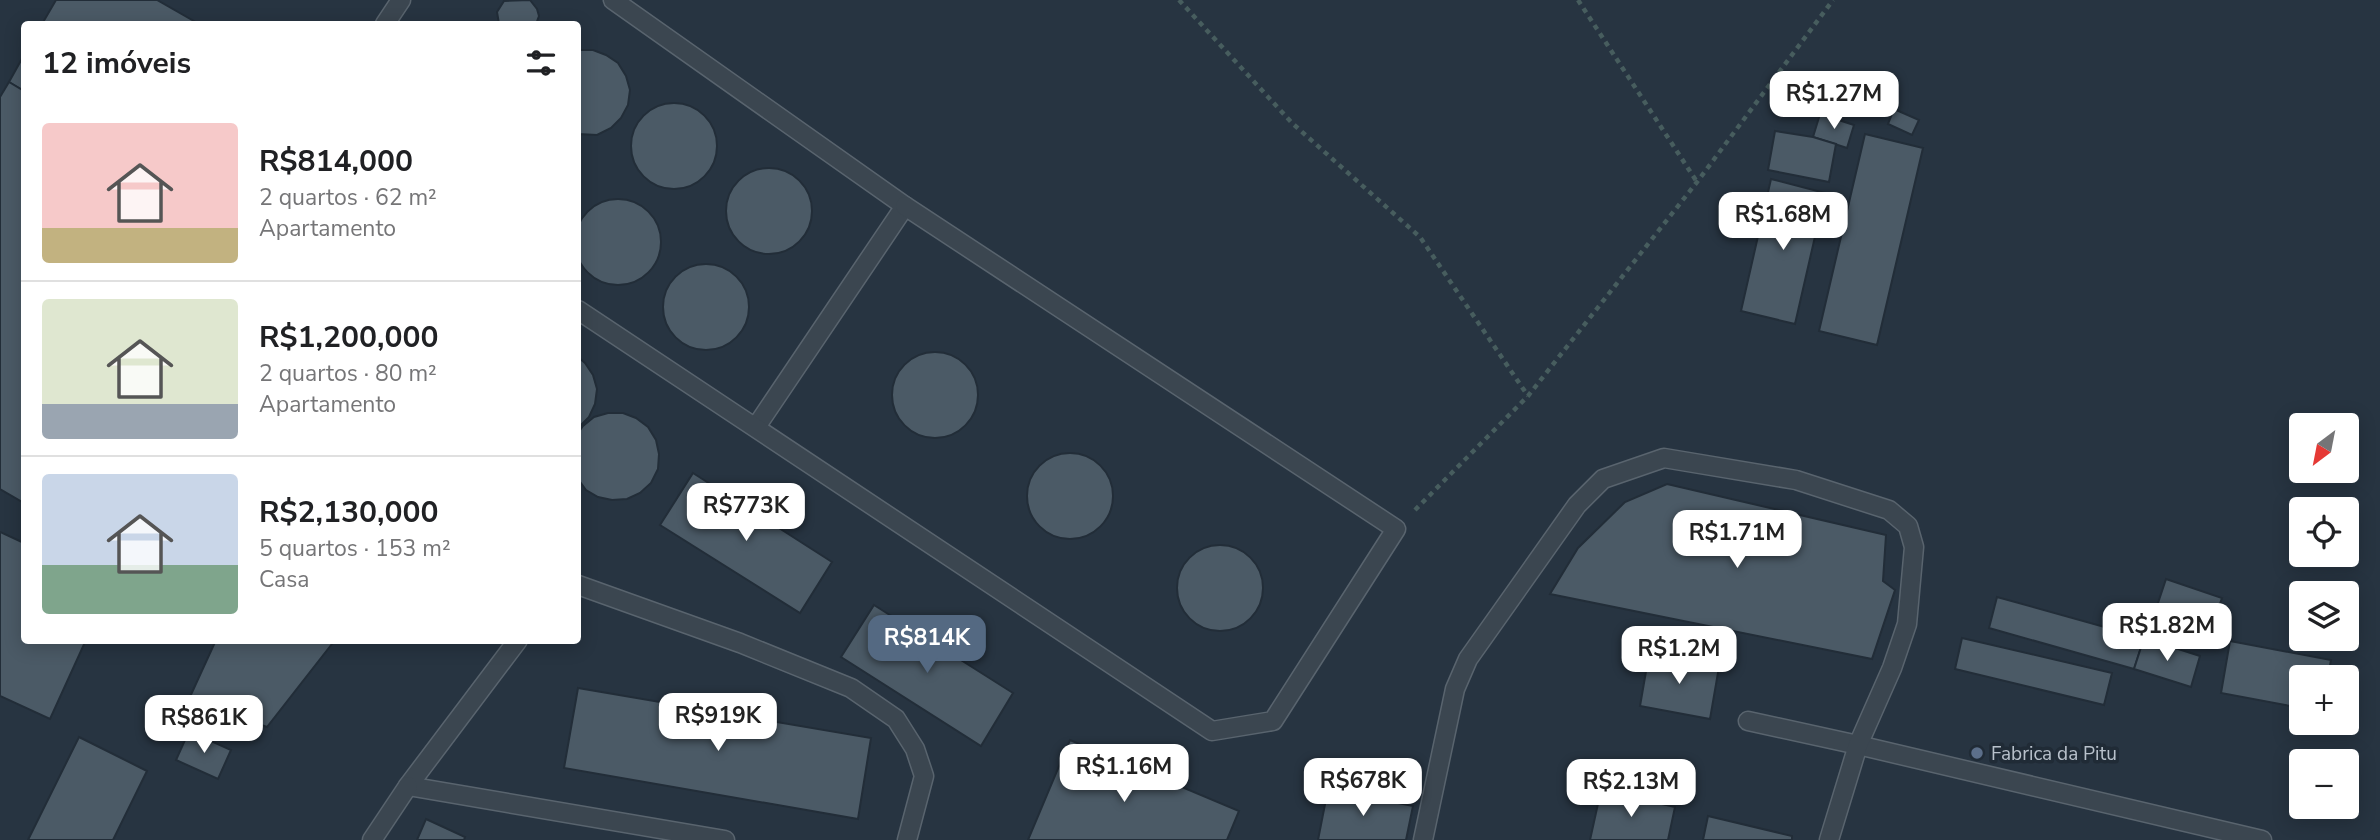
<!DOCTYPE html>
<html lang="pt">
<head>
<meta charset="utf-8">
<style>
	body { margin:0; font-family:"Nunito Sans",sans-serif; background:#f6f6f6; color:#202124; height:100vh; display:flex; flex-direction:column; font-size:26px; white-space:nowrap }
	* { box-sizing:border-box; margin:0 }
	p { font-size:23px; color:#757577 }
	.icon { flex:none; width:38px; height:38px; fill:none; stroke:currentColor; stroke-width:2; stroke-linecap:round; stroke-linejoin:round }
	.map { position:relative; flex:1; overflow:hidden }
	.drawer { position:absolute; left:21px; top:21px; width:560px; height:623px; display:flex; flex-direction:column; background:#fff; border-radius:7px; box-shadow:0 4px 18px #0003 }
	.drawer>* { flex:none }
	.needle { width:46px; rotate:212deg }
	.controls { position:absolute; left:2289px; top:413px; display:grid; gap:14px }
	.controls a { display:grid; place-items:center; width:70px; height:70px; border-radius:7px; background:#fff; box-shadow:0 4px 18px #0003; font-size:35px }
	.price { position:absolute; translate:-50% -60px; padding:0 16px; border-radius:14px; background:#fff; color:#222; font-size:23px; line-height:46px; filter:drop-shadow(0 2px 4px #0008) }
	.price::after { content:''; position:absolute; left:50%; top:42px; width:21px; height:16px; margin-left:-10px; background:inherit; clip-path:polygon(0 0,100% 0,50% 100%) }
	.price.selected { background:#546982; color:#fff }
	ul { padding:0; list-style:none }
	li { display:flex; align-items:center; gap:21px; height:175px; padding:0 21px }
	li+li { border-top:2px solid #e0e0e0 }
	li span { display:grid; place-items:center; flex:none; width:196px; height:140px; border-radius:7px; color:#555 }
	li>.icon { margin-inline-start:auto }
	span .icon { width:84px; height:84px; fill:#fffc; stroke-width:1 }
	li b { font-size:30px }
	h2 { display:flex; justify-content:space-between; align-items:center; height:84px; padding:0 21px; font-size:30px }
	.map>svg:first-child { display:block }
</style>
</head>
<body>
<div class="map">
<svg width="2380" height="840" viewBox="0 0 2380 840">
	<rect width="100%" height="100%" fill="#273441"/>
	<!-- building -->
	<g fill="#4b5a66" stroke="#222d38" stroke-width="2">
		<polygon points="56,0 157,0 199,24 42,24"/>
		<polygon points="530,0 537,9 539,16 536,24 499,24 497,12 504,1"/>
		<polygon points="578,50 593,50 606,55 618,63 626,76 630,90 628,105 621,118 611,128 597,135 578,134"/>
		<polygon points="24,55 24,91 9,82"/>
		<polygon points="9,82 24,91 24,503 0,489 0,97"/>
		<circle cx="674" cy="146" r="43"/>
		<polygon points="1894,109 1919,120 1912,135 1888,124"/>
		<polygon points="1820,114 1854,125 1847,148 1813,137"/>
		<polygon points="1775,131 1813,137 1836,144 1829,182 1768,170"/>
		<polygon points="1865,134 1923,148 1877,345 1819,331"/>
		<circle cx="769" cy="211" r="43"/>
		<polygon points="1771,179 1825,193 1795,324 1741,311"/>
		<circle cx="618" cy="242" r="43"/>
		<circle cx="706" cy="307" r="43"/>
		<circle cx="935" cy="395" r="43"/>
		<polygon points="578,357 585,363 593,375 597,389 595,404 589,417 578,428"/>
		<polygon points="608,413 623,413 636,418 648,427 656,440 659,454 658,469 651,483 640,493 627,499 612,500 598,497 586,490 578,479 578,433 583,426 594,417"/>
		<circle cx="1070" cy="496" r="43"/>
		<polygon points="693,473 832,562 800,613 660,525"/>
		<polygon points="1667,484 1886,535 1883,581 1895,590 1872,659 1550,594 1578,548 1625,502"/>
		<polygon points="0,532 24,543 24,640 86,640 50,719 0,696"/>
		<circle cx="1220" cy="588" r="43"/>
		<polygon points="2166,579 2222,598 2211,629 2156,609"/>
		<polygon points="1997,597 2144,638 2134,669 1989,628"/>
		<polygon points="874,605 1013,693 981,746 841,657"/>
		<polygon points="1962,638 2112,673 2104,705 1955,669"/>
		<polygon points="2144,638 2200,656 2191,687 2134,669"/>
		<polygon points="216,640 335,640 267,727 189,699"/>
		<polygon points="2230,641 2331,660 2328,677 2301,677 2301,708 2221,693"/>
		<polygon points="1649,654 1719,667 1710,719 1640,706"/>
		<polygon points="578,688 871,738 858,819 564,768"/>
		<polygon points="189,731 231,750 218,779 176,760"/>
		<polygon points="79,737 147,771 113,840 28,840"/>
		<polygon points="1070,740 1239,811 1227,840 1028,840"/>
		<polygon points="1328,789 1413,806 1406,840 1318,840"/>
		<polygon points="1601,790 1675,807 1668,840 1590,840"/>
		<polygon points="1708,816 1792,836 1792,840 1703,840"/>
		<polygon points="426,819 465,837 464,840 417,840"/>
	</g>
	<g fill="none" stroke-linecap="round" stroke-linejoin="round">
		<!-- service casing -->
		<g stroke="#59646e" stroke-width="21">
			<g id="service">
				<polyline points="613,0 905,206 756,427"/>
				<polyline points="385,24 401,0"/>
				<polyline points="578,310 1212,731 1273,721 1396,529 905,206"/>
				<polyline points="578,585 740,643 851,688 896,719 915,749 924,776 907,840"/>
				<polyline points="518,640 408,786 725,840"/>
				<polyline points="1748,721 1858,745 2262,840"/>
				<polyline points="372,840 408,786"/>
				<polyline points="1423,840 1455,689 1468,659 1577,505 1603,479 1664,458 1796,480 1889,510 1908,526 1914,547 1907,624 1892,668 1858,745 1829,840"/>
			</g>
		</g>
		<!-- path -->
		<g stroke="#475d5e" stroke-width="4.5" stroke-dasharray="5 5" stroke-linecap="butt">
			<polyline points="1179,0 1292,123 1420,237 1528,396"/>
			<polyline points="1578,0 1697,182"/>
			<polyline points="1415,510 1528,396 1697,182 1833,0"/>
		</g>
		<!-- service -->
		<use href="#service" stroke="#3b4650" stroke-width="18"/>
	</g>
	<!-- markers -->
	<circle fill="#5c6f8a" stroke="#202b36" stroke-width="2.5" cx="1977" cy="753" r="7"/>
	<g text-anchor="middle" stroke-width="7" stroke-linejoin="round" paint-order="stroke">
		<!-- poi labels -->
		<g font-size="19" fill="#b8c1cb" stroke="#202b36" text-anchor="start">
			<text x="1991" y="760">Fabrica da Pitu</text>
		</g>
	</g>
</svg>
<div class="controls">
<a><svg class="needle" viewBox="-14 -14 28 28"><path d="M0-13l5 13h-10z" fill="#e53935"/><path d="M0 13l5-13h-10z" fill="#757577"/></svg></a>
<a><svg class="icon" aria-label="locate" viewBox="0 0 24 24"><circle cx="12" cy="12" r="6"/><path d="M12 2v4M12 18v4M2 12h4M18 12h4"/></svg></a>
<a><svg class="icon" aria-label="layers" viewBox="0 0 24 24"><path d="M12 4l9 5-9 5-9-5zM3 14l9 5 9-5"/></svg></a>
<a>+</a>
<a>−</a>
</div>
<b class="price" style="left:1834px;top:131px">R$1.27M</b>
<b class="price" style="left:1783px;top:252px">R$1.68M</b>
<b class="price" style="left:746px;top:543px">R$773K</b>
<b class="price" style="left:1737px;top:570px">R$1.71M</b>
<b class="price" style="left:2167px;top:663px">R$1.82M</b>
<b class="price selected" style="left:927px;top:675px">R$814K</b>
<b class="price" style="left:1679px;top:686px">R$1.2M</b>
<b class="price" style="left:718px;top:753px">R$919K</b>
<b class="price" style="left:204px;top:755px">R$861K</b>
<b class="price" style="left:1124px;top:804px">R$1.16M</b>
<b class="price" style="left:1363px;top:818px">R$678K</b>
<b class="price" style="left:1631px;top:819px">R$2.13M</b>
<section class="drawer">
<h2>12 imóveis<svg class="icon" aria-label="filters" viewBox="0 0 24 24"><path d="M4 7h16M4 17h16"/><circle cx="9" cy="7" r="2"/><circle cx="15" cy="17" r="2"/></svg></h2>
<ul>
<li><span style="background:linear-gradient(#f6c9c9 75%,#c2b280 0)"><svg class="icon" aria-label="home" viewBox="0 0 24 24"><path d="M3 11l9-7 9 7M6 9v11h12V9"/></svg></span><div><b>R$814,000</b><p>2 quartos · 62 m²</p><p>Apartamento</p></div></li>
<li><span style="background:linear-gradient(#dfe7d0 75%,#9aa5b1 0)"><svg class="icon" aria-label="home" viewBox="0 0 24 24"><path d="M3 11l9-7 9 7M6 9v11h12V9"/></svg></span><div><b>R$1,200,000</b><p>2 quartos · 80 m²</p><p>Apartamento</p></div></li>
<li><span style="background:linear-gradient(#c9d6e8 65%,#7fa58c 0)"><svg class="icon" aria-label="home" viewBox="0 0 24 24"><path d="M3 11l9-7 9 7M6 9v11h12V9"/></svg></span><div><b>R$2,130,000</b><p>5 quartos · 153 m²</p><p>Casa</p></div></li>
</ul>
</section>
</div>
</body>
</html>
